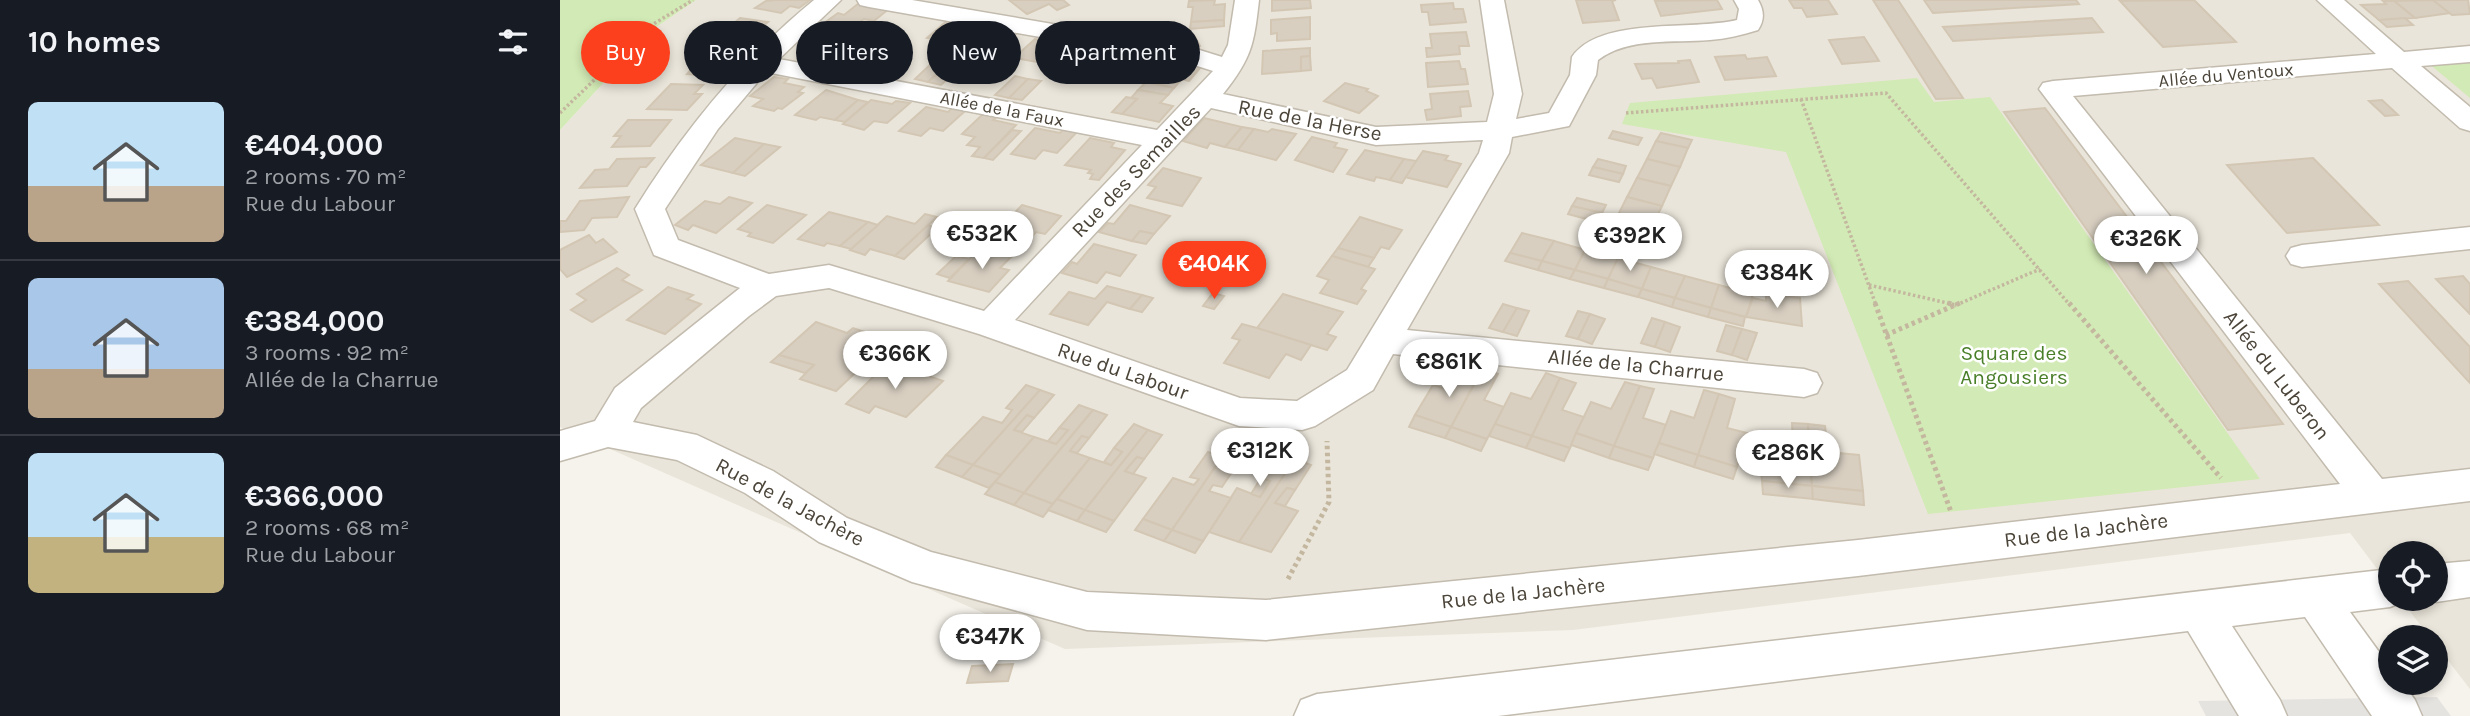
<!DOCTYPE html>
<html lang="en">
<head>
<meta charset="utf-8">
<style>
	body { margin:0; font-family:Karla,sans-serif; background:#20242c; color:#f1f3f6; height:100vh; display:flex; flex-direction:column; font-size:26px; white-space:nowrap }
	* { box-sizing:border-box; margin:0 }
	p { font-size:23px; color:#9ea1a6 }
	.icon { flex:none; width:38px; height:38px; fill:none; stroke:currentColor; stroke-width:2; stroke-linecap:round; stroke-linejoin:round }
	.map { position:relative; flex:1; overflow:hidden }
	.sheet { display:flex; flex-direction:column; background:#171b24; width:560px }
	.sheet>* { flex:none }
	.hud { position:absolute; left:21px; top:21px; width:665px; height:63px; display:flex; gap:14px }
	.controls { position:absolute; left:1818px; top:541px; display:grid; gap:14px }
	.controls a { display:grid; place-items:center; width:70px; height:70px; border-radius:50%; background:#171b24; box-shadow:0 4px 10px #0003; font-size:35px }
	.price { position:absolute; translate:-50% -60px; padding:0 16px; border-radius:24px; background:#fff; color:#222; font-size:23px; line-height:46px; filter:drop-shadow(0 2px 4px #0008) }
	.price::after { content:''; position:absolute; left:50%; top:42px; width:21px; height:16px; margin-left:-10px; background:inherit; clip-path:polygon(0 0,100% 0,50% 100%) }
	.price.selected { background:#fc3f1d; color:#fff }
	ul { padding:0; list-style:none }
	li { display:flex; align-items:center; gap:21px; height:175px; padding:0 28px }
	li+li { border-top:2px solid #363941 }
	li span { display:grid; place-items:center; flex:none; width:196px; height:140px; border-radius:10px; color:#555 }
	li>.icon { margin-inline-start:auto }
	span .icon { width:84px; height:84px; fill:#fffc; stroke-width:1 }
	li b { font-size:30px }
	h2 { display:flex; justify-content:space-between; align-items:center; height:84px; padding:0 28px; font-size:30px }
	.pill { padding:0 24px; border-radius:32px; background:#171b24; box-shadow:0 4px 10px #0003; font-size:24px; line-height:63px }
	.pill.selected { background:#fc3f1d; color:#fff }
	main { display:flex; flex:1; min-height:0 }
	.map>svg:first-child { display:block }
</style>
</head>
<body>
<main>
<section class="sheet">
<h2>10 homes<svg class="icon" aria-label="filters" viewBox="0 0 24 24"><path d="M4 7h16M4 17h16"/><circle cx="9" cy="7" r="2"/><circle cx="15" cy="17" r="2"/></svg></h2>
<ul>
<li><span style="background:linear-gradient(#bfe0f5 60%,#b9a48a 0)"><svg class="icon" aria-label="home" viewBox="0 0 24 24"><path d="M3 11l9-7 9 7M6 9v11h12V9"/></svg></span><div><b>€404,000</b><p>2 rooms · 70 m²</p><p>Rue du Labour</p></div></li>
<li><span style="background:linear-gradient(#a9c7e8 65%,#b9a48a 0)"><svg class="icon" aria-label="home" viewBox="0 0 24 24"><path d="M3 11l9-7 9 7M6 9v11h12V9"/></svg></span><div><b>€384,000</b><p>3 rooms · 92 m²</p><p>Allée de la Charrue</p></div></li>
<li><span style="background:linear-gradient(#bfe0f5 60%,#c2b280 0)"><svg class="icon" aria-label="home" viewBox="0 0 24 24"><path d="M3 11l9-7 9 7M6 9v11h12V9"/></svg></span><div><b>€366,000</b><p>2 rooms · 68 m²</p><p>Rue du Labour</p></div></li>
</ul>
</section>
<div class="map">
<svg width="1910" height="716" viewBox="0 0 1910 716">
	<rect width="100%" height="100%" fill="#f6f3ec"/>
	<!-- residential -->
	<polygon fill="#eae5da" points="136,0 1910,0 1910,689 1876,645 1876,637 1870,637 1840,599 1876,598 1876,553 1830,553 1830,586 1790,533 1013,630 505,649 0,427 0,130 92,30"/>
	<!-- green -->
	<g fill="#d2eab5">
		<polygon points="0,0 136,0 92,30 0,130"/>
		<polygon points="1910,54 1910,98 1861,57"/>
		<polygon points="1357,78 1374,102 1430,97 1700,479 1368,514 1226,152 1062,124 1070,103"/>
	</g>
	<!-- parking -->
	<polygon fill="#e5e3e0" points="1877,697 1891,716 1646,716 1638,701"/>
	<!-- building -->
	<g fill="#d8cfc1" stroke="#d3c7b4" stroke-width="2">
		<polygon points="215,0 250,0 239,8 230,6 221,13 195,8 206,1"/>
		<polygon points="449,0 503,0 509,5 497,10 489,4 467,14"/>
		<polygon points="655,0 654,5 665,4 664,20 631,22 633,7 628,7 629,1"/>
		<polygon points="712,0 750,0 751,8 712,11"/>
		<polygon points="1016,0 1056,0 1052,1 1059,20 1023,23"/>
		<polygon points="1157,0 1162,9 1101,16 1095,1"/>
		<polygon points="1229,0 1268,0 1277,14 1247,17 1242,8 1234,8"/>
		<polygon points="1313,0 1338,0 1403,98 1376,99"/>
		<polygon points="1364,0 1516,0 1519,4 1373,13"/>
		<polygon points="1634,0 1676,42 1603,47 1560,1"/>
		<polygon points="1873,0 1890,13 1855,18 1834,1"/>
		<polygon points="1873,0 1908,0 1910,14 1892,15"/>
		<polygon points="1823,1 1834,1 1855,18 1819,20 1801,5 1826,4"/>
		<polygon points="299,3 330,8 314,21 304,19 294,26 267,21 278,13 284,15"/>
		<polygon points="893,3 894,9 903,9 906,22 870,25 868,12 862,12 861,5"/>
		<polygon points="750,17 750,39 717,41 717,33 711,34 711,20"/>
		<polygon points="180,18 208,22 199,29 206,30 189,43 155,39"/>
		<polygon points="1532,18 1543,32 1393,41 1383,27"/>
		<polygon points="1845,18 1853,25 1827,27 1819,20"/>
		<polygon points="389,19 423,26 401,44 367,38"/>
		<polygon points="664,20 664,26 630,29 631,22"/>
		<polygon points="264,31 290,36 281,44 291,45 273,59 241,53 258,39 254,39"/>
		<polygon points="433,31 455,35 434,54 412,50"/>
		<polygon points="906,32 909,46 899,46 900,54 867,57 866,48 872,48 870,34"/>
		<polygon points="635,37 640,46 626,50 620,41"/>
		<polygon points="1304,37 1319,61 1282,64 1269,40"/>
		<polygon points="475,39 497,43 477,62 454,58"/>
		<polygon points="515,42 552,49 533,68 495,61"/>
		<polygon points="750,48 750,56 741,57 741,71 702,74 703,51"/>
		<polygon points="147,51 177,54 169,61 176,62 161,76 127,74"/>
		<polygon points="1185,55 1187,59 1207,57 1216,76 1165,80 1155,57"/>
		<polygon points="750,56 751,70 741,71 741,57"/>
		<polygon points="605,60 641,67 629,81 622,79 614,88 586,82"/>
		<polygon points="1130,60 1139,82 1097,88 1092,78 1082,79 1075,64 1119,63 1118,61"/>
		<polygon points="374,61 388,64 368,82 355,79"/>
		<polygon points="899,61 901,69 905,69 908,84 868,87 866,63"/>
		<polygon points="388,64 402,66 381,85 368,82"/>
		<polygon points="455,76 468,79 449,98 435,95"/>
		<polygon points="214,77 228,79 224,83 244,87 238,92 243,93 222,109 218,108 214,111 193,106 203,99 190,96"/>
		<polygon points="468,79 481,81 462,100 449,98"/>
		<polygon points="586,82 614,88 608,95 578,90"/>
		<polygon points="785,83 808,89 806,91 818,96 799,113 764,101"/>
		<polygon points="111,84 143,85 134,94 142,94 127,110 87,109"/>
		<polygon points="266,90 298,100 275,120 260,117 256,120 235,115"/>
		<polygon points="578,90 608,95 600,103 613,106 599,122 562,114 577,99 571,98"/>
		<polygon points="908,91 911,106 900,107 901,116 867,120 865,110 872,109 870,94"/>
		<polygon points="566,97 577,99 562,114 552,112"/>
		<polygon points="298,100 308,102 285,122 275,120"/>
		<polygon points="311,100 332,104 336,101 350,103 327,123 314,121 304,130 283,124"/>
		<polygon points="1822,100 1838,115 1825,116 1809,101"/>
		<polygon points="366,107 388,112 392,108 405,111 383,131 370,128 361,136 339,131"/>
		<polygon points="1485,108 1723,424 1668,430 1444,112"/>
		<polygon points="423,114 437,117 433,120 456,125 424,158 412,156 420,147 407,145 415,137 402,134"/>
		<polygon points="644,118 682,127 665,147 650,143 647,148 623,141"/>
		<polygon points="68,120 111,120 90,146 52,147 61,136 54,136"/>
		<polygon points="682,127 694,129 678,150 665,147"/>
		<polygon points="475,128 500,133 503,130 517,132 497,153 483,150 475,159 451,154"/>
		<polygon points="694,129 708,132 712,129 736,134 716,160 678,150"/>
		<polygon points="452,130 461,131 433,160 424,158"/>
		<polygon points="1053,131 1082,138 1078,145 1049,138"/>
		<polygon points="1101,133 1132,140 1128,148 1096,141"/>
		<polygon points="752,137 777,143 774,147 787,150 773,172 735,160"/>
		<polygon points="175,138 204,144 173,173 141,165"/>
		<polygon points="530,138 554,143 551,147 565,150 539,180 530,179 533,174 528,173 531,170 505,165"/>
		<polygon points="1096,141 1128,148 1120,167 1087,159"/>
		<polygon points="204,144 220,147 185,176 173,173"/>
		<polygon points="805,150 844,159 830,180 816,177 814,181 787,174"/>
		<polygon points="863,151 888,156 885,160 901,164 887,187 845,177"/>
		<polygon points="94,158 86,167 80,167 67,186 20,188 35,170 49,169 57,159"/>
		<polygon points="1753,158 1819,225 1727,233 1667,165"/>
		<polygon points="844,159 856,161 842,183 830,180"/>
		<polygon points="1038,159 1066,166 1063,174 1033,167"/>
		<polygon points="1087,159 1120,167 1111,186 1077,178"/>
		<polygon points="1033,167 1063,174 1059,182 1029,175"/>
		<polygon points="603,168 641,178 622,206 587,198 596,187 588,185"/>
		<polygon points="1077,178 1111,186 1102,206 1067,197"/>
		<polygon points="69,197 57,217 32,218 24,230 0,232 0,221 6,221 20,201"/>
		<polygon points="169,197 192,203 156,233 133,225 128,230 115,225 145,201 160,204"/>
		<polygon points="1067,197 1102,206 1092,227 1057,217"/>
		<polygon points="1017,198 1046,205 1042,213 1012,206"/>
		<polygon points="207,205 246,215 213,243 188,236 191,233 178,229"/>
		<polygon points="462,205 501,216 485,234 476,232 465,244 433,235"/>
		<polygon points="570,205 610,216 594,234 580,231 572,241 539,232 548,223 554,224"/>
		<polygon points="1012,206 1042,213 1038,222 1008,214"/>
		<polygon points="269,212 308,222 280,246 267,243 264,246 238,239"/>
		<polygon points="365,214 377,217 335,256 310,249 305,255 290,250 327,216 355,224"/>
		<polygon points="800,217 842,230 829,249 821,247 814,258 778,248"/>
		<polygon points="1057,217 1092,227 1082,248 1046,238"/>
		<polygon points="308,222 318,225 291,249 280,246"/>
		<polygon points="368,225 377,228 344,259 335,256"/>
		<polygon points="580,231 594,234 586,244 572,241"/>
		<polygon points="962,233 994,241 982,261 950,253"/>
		<polygon points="29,235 36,243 43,239 57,252 7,277 0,269 0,250"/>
		<polygon points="433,235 457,242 452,247 427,240"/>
		<polygon points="994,241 1025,250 1015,270 982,261"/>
		<polygon points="426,242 458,250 451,257 420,248"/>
		<polygon points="534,244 576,255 560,276 546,272 537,283 502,273 512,262 517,264"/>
		<polygon points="420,248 451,257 440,268 449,270 429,292 388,281"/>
		<polygon points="778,248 814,258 808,267 772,256"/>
		<polygon points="1025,250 1058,258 1048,279 1015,270"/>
		<polygon points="950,253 982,261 978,270 945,261"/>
		<polygon points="396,256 409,259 390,278 377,274"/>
		<polygon points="772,256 815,269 801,289 806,291 797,304 760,293 769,280 757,276"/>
		<polygon points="1058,258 1091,267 1082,289 1048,279"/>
		<polygon points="982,261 1015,270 1010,279 978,270"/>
		<polygon points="1091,267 1125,276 1115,298 1082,289"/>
		<polygon points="57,268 69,275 62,280 82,290 32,322 11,310 26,300 17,294"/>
		<polygon points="1015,270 1048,279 1044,288 1010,279"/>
		<polygon points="1125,276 1159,285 1151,308 1115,298"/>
		<polygon points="1903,276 1910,284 1910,314 1876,279"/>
		<polygon points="1048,279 1082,289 1078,297 1044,288"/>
		<polygon points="1848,281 1910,347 1910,383 1819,284"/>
		<polygon points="1159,285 1193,294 1186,317 1151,308"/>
		<polygon points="547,286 582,295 570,309 547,302 528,325 490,314 509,292 535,299"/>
		<polygon points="108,287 133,295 127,299 141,304 105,334 67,320"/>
		<polygon points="1082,289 1115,298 1112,307 1078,297"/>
		<polygon points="653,293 664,296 654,309 643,306"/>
		<polygon points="723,294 783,312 767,334 776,337 767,350 697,328"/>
		<polygon points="1206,294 1240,298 1242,326 1186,317 1193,298 1206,301"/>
		<polygon points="582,295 593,298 582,312 570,309"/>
		<polygon points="1115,298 1151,308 1148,317 1112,307"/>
		<polygon points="943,304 957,308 943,332 929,328"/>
		<polygon points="957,308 969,311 957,336 943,332"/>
		<polygon points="1151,308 1185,317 1183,326 1148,317"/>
		<polygon points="1018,311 1030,314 1018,339 1006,336"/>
		<polygon points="1030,314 1045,319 1032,344 1018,339"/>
		<polygon points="1092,318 1105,322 1095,347 1081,343"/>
		<polygon points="256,322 287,333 293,328 330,340 276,391 240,379 254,365 219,355"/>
		<polygon points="1105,322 1120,327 1110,352 1095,347"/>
		<polygon points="682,324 697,328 751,345 741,360 726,354 709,378 664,363 680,340 672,338"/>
		<polygon points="1166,325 1182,329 1172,355 1157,351"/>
		<polygon points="1182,329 1197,333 1187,360 1172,355"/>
		<polygon points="219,355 254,365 245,373 211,362"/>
		<polygon points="328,362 383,381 346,417 315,406 309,413 286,404"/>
		<polygon points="908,365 922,370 891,427 855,415 873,385 892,391"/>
		<polygon points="922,370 938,374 924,400 944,407 927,439 891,427"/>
		<polygon points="986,373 1000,378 972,436 935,424 951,393 971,399"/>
		<polygon points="1000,378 1016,383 1002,410 1024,417 1010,448 972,436"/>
		<polygon points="1065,382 1080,386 1054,446 1016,433 1031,402 1051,409"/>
		<polygon points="466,385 480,390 413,465 386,455 423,417 442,423 452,410 446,408"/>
		<polygon points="1080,386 1094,389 1083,418 1106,425 1093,458 1054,446"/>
		<polygon points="480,390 494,395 474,418 467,415 454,430 474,437 441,475 413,465"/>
		<polygon points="1144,390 1159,394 1138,455 1099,443 1111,411 1134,418"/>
		<polygon points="1159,394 1175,399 1167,428 1187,433 1177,467 1138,455"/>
		<polygon points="519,405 533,410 464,493 435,482 474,437 496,444 508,430 499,428"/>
		<polygon points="533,410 547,415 529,438 522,436 510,451 530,458 493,504 464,493"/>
		<polygon points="467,415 474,418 462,432 454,430"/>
		<polygon points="855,415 891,427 885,438 849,427"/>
		<polygon points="1232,423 1248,424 1252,486 1202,481 1199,445 1233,448"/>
		<polygon points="574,424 588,430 525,510 497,499 530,458 551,465 562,452 554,448"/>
		<polygon points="935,424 972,436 966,448 929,436"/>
		<polygon points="1248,424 1265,426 1268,452 1299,455 1303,491 1252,486"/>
		<polygon points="891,427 927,439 921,451 885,438"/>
		<polygon points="499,428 508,430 496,444 488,441"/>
		<polygon points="588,430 602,435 584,459 577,457 565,471 586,478 554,521 525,510"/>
		<polygon points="1016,433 1054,446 1049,458 1011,445"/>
		<polygon points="522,436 529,438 517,453 510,451"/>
		<polygon points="972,436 1010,448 1004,461 966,448"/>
		<polygon points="1099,443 1138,455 1134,467 1094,454"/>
		<polygon points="1054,446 1093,458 1088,470 1049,458"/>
		<polygon points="554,448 562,452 551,465 544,462"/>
		<polygon points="648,452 662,457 612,530 583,519 613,478 634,485 639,479 630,477"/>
		<polygon points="718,453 735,459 679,542 649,532 677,488 700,497 710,481 701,478"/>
		<polygon points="386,455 413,465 402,477 376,467"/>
		<polygon points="1138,455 1177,467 1173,479 1134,467"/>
		<polygon points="577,457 584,459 573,474 565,471"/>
		<polygon points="662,457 678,463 662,487 653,485 649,491 671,498 643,541 612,530"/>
		<polygon points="735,459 751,465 735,490 727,488 715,503 738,511 711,552 679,542"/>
		<polygon points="413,465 441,475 429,488 402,477"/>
		<polygon points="701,478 710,481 700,497 691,494"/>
		<polygon points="1202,481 1252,486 1253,499 1203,494"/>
		<polygon points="435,482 464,493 454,505 425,494"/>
		<polygon points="1252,486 1303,491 1304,505 1253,499"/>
		<polygon points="727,488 735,490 725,506 715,503"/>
		<polygon points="464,493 493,504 483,517 454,505"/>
		<polygon points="497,499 525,510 517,521 488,510"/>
		<polygon points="525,510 554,521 546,532 517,521"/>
		<polygon points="583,519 612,530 604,541 575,530"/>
		<polygon points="612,530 643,541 635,553 604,541"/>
		<polygon points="453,664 448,681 407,683 412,666"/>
	</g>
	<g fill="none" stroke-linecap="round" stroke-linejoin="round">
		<!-- street casing -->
		<g stroke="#c2bbae" stroke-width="3">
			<g id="street">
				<path d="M254,0H281L219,59L597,130L653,71L628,63L309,7L300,5L297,0H352L633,48L662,57L668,45L675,0H699C694,44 692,58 663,94L816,127L927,122L934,94L920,0H944L962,94L956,119L989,113L1010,75L1012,57C1040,16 1133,31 1177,20L1179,9L1174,0H1198C1204,10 1205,20 1198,30C1182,35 1166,39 1150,40C1114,43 1068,37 1038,60L1036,75L1009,126L952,137L949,153L847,330L1244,369L1257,373L1262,383L1257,393L1244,397L833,354L813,390L755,426L742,430L679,426L419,334L269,288L216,296L189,316L81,408L73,422L137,435L213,471L287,518L371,552L527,592L706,600L1298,540L1780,484L1479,89L1483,83L1493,81L1816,54L1757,0H1784L1844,52L1910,46V62L1861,66L1910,107V131L1900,128L1832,68L1513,96L1822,479L1910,469V501L1298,576L706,640L527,630L352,582L259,542L185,493L117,460L48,447L0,461V431L35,421L55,388L180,288L94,255L75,209C124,130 182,59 254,0ZM206,72L582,145L424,311L269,265L209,274L118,240L105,209L158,129ZM651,108L816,145L923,140L919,153L787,370L737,401L680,398L455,320Z"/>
				<polygon points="1910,227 1910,249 1742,267 1731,264 1726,256 1731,248 1742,245"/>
				<polygon points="1910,561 1910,597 1876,602 1868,598 1876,598 1876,564"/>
				<polygon points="1830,569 1830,598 1846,598 1845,601 1830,607 1790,612 1830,667 1830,682 1842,682 1855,700 1862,716 1812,716 1745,617 1672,626 1720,700 1727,716 1679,716 1628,631 938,716 734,716 741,700 757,694"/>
			</g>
		</g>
		<!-- path-far1 -->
		<g stroke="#c4b79f" stroke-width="3.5" stroke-dasharray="2.5 2.5" stroke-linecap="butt">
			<polyline points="1241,99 1316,305"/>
			<polyline points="0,113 90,26 133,0"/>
			<polyline points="1066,113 1326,93 1510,305"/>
			<polyline points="1309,285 1396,305"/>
			<polyline points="1396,305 1480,269"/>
		</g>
		<!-- path -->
		<g stroke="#c4b79f" stroke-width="5" stroke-dasharray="3.5 3.5" stroke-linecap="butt">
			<polyline points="1315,303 1391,512"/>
			<polyline points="1388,303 1396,305"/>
			<polyline points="1509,303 1661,478"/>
			<polyline points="1326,335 1400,303"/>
			<polyline points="728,579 769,502 767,441"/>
		</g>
		<!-- street -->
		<use href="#street" fill="#fff" fill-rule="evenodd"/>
	</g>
	<g text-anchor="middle" stroke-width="5" stroke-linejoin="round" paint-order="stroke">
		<!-- far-street labels -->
		<g font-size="18" fill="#4b4439" stroke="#fff">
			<text transform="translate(1666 75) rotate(-5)" y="6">Allée du Ventoux</text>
			<text transform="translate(442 109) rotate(11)" y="6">Allée de la Faux</text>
		</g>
		<!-- street labels -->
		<g font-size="21" fill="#4b4439" stroke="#fff">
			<text transform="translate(750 120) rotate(11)" y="7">Rue de la Herse</text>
			<text transform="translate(576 171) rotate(-46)" y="7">Rue des Semailles</text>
			<text transform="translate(1076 365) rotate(6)" y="7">Allée de la Charrue</text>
			<text transform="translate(563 371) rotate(19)" y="7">Rue du Labour</text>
			<text transform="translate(1717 375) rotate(52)" y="7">Allée du Luberon</text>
			<text transform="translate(230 502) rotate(28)" y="7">Rue de la Jachère</text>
			<text transform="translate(1526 530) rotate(-7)" y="7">Rue de la Jachère</text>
			<text transform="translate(963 593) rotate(-6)" y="7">Rue de la Jachère</text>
		</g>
		<!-- park labels -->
		<g font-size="21" fill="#4a7f2a" stroke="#fff">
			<text x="1454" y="360">Square des<tspan x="1454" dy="24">Angousiers</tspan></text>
		</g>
	</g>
</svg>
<div class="controls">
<a><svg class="icon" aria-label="locate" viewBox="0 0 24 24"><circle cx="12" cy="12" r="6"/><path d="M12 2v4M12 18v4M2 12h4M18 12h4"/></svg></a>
<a><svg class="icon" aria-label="layers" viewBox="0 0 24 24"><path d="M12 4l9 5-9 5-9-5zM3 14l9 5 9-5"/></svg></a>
</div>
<b class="price" style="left:422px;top:271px">€532K</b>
<b class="price" style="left:1070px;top:273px">€392K</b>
<b class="price" style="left:1586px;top:276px">€326K</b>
<b class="price selected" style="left:654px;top:301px">€404K</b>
<b class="price" style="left:1217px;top:310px">€384K</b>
<b class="price" style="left:335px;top:391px">€366K</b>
<b class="price" style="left:889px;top:399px">€861K</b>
<b class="price" style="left:700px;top:488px">€312K</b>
<b class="price" style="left:1228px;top:490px">€286K</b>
<b class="price" style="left:430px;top:674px">€347K</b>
<div class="hud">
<a class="pill selected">Buy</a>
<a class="pill">Rent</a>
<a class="pill">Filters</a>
<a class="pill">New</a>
<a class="pill">Apartment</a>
</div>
</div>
</main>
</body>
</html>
